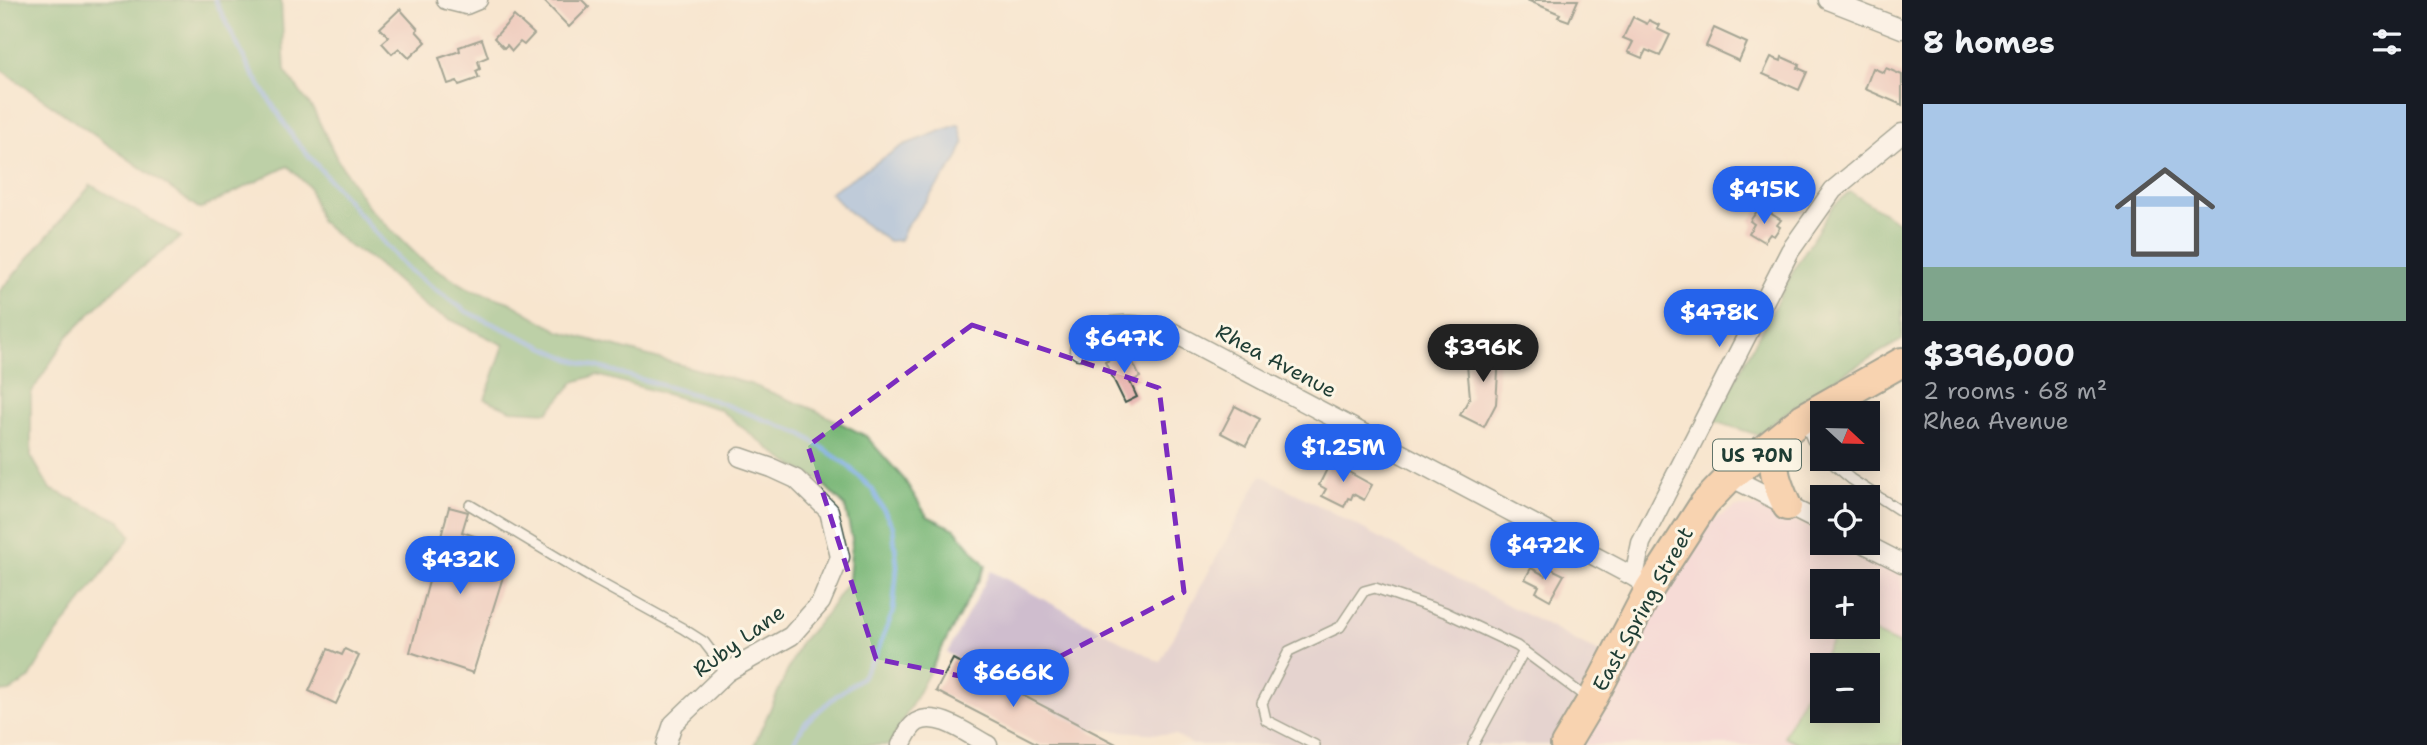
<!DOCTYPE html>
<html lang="en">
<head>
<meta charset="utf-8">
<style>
	body { margin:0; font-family:"Shantell Sans",sans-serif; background:#20242c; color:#f1f3f6; height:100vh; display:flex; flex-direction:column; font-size:26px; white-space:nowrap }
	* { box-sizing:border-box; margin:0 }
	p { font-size:23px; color:#9ea1a6 }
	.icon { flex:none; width:38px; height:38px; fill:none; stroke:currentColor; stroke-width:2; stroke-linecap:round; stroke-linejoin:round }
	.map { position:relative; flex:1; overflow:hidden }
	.panel { display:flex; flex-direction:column; background:#171b24; width:525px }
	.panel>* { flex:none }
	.needle { width:46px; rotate:112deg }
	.buttons { position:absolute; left:1810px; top:401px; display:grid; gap:14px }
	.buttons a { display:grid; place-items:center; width:70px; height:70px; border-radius:0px; background:#171b24; box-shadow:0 4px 18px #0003; font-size:35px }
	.price { position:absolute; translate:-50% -60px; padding:0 16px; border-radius:24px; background:#2563eb; color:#fff; font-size:23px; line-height:46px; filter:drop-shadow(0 2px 4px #0008) }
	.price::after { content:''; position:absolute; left:50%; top:42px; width:21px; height:16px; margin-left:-10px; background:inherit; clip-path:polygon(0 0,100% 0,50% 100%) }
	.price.selected { background:#222; color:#fff }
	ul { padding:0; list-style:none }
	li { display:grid; align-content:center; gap:14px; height:371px; padding:0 21px }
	li span { display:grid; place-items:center; height:217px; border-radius:0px; color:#555 }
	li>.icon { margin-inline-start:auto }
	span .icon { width:126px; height:126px; fill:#fffc; stroke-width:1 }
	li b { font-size:30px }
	h2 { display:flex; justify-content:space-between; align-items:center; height:84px; padding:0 21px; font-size:30px }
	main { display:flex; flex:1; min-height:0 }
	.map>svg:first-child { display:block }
</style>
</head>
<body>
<main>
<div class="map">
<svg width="1902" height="745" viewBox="0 0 1902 745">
	<rect width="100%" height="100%" fill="#fcf5e5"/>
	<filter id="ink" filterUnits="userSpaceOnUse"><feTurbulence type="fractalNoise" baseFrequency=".0143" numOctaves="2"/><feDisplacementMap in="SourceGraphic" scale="14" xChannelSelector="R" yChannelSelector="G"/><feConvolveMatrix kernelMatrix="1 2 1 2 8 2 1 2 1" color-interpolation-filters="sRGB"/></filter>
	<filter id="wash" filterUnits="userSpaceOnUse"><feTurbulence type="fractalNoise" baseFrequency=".00686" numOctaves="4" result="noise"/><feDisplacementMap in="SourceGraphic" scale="28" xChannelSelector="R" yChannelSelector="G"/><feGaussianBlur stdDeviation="1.57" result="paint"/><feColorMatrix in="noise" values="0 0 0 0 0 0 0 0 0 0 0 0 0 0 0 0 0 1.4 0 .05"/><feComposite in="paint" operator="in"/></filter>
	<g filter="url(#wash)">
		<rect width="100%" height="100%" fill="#f8e6cf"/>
		<!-- built -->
		<path fill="#f3cfde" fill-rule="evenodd" d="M1736,507H1758L1796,521L1822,533V542L1841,543L1902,574V745H1579L1680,566L1710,522ZM1822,581H1867V626H1822ZM1822,665H1867V710H1822Z"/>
		<!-- industrial -->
		<polygon fill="#cfbdce" points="1261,475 1603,655 1550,745 1193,745 1176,735 1088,729 947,653 991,571 1160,662"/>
		<!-- green -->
		<path fill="#93d389" stroke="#59885e" stroke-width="2" fill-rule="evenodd" d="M1838,627H1862L1902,646V745H1801L1784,736ZM1822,665H1867V710H1822Z"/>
		<!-- forest -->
		<g fill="#76b575" stroke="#4a7954" stroke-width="2">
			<polygon points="0,0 281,0 285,71 314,111 337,159 369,208 422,260 470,289 509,302 559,331 750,384 815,410 866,436 904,479 927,516 955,529 986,566 890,745 754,745 800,643 826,614 849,580 852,539 845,506 818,479 785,461 719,409 597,375 574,382 548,412 511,410 485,399 504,345 428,309 374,261 349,246 320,221 309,187 288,166 200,209 0,69"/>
			<polygon points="91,185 181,237 118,286 68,336 31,393 31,456 50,489 121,521 131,536 53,639 29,679 10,691 0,692 0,291"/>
			<path d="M1850,192L1902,224V340C1849,369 1805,396 1758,435L1713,421L1796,266L1833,206Z"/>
		</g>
		<!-- water -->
		<path fill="#7aabe5" stroke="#4c748c" stroke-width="2" d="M959,124L964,143L957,160L906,227L900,240L889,241C867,226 847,213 830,192L904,145Z"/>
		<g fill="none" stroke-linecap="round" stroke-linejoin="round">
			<!-- stream -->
			<polyline stroke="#7aabe5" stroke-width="4.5" points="215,0 249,68 295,140 406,268 467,312 570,359 710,399 802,434 846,464 872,489 893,527 897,566 893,612 877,652 862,677 837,695 805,723 792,745"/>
		</g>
		<g id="blocks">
			<!-- building -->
			<g fill="#e6b2ae">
				<polygon points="543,0 582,0 589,7 569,27"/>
				<polygon points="1527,0 1578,0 1569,21 1558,17 1560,14"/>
				<polygon points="400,9 418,29 416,31 426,42 409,58 399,48 392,54 382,43 389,37 380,28"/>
				<polygon points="514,16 534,34 524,45 520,42 512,51 507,45 504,48 494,38"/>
				<polygon points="1633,17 1647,24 1649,20 1659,25 1657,29 1670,35 1660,56 1646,50 1642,58 1628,52 1633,42 1623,38"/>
				<polygon points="1714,28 1747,43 1739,61 1706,46"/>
				<polygon points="482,39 488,57 478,61 480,69 476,71 479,78 459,85 457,81 448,84 439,58 460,51 459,47"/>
				<polygon points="1771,57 1781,61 1782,57 1800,65 1798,68 1807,72 1799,90 1763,74"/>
				<polygon points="1873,68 1884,73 1886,68 1902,75 1902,105 1865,89"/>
				<polygon points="1757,211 1767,217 1770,213 1781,220 1777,225 1780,227 1774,236 1770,234 1764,242 1749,233 1754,224 1750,221"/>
				<polygon points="1485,339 1503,348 1499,357 1496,404 1484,427 1460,415 1470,397 1467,365 1472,364"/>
				<polygon points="1127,351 1140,377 1130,382 1137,397 1125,403 1105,362"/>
				<polygon points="1235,406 1260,419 1246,446 1221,433"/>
				<polygon points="1332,459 1348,468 1347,471 1372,485 1364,500 1353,494 1351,499 1348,498 1344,507 1322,496 1326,489 1319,485"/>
				<polygon points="449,507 468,512 462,532 512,548 473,673 410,652"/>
				<polygon points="1531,568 1546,576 1550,568 1564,575 1550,600 1536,592 1539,586 1525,579"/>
				<polygon points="328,649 342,655 345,649 359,656 336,704 309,691"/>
				<polygon points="953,659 1118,745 1040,745 936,691"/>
			</g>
		</g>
	</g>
	<g filter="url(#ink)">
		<use href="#blocks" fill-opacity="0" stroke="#40564b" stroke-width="2"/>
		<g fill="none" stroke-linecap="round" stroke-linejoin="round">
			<!-- service casing -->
			<g stroke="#40564b" stroke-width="12">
				<g id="service">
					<polyline points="1805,423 1812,440 1822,453"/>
					<polyline points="1826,458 1851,479 1902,512"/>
					<polyline points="470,505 593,579 682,628 704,642 727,672"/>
					<polyline points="1315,745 1266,720 1262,703 1289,651 1340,627 1364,591 1375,588 1445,612 1517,646 1587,698"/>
					<polyline points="1473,745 1524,651"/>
				</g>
			</g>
			<!-- minor casing -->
			<g stroke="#40564b" stroke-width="21">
				<g id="minor">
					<polyline points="446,0 466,5 478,0"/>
					<polyline points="1828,0 1902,29"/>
					<path d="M1079,350C1084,345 1089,337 1095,333C1116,318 1149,327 1172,332L1634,577"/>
					<polyline points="1730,477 1822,523"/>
					<polyline points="1861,542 1902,563"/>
					<polyline points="1641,582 1634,577 1641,543 1790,251 1833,190 1902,133"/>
					<polyline points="666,745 673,724 727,672 791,636 821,602 840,557 829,511 796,479 772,468 740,457"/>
					<path d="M901,745C905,738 909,727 917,722C938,710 970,736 988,745"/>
				</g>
			</g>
			<!-- primary casing -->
			<g stroke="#40564b" stroke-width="32">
				<g id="primary">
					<path d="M1781,437C1771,470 1773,474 1787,506"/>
					<polyline points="1565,745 1594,696 1650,588 1704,504 1730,477 1803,418 1902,362"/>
				</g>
			</g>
			<!-- service -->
			<use href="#service" stroke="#fff" stroke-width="9"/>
			<!-- minor -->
			<use href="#minor" stroke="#fff" stroke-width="18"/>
			<!-- primary -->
			<use href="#primary" stroke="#f9bc8a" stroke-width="28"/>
		</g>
	</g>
	<!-- marked area -->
	<path d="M0 0H1902V745H0ZM972,325L1159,388L1184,592L1005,685L876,659L808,446Z" fill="#f8e6cf" fill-opacity=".55" fill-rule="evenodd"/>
	<path fill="none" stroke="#7b2cbf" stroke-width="5" stroke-dasharray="14 9" stroke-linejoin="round" d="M972,325L1159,388L1184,592L1005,685L876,659L808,446Z"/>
	<g text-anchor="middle" stroke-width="6" stroke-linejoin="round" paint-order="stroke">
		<!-- shield labels -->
		<rect fill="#fcf5e5" stroke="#617469" stroke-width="2" x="1713" y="439.5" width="88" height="31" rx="5"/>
		<g font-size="19" font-weight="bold" fill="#1f3d34">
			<text x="1757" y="462">US 70N</text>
		</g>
		<!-- street labels -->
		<g font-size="21" fill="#1f3d34" stroke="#fcf5e5">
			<text transform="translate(1276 361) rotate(28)" y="7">Rhea Avenue</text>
			<text transform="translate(1643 609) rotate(-61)" y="7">East Spring Street</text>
			<text transform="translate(739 641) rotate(-36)" y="7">Ruby Lane</text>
		</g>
	</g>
</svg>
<div class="buttons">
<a><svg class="needle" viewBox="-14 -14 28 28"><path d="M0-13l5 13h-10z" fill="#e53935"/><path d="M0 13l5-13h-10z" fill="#9ea1a6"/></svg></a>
<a><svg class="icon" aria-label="locate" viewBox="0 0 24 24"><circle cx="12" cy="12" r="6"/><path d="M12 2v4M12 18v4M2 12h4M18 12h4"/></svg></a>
<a>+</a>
<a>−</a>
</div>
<b class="price" style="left:1764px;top:226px">$415K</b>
<b class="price" style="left:1719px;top:349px">$478K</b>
<b class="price" style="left:1124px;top:375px">$647K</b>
<b class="price selected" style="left:1483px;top:384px">$396K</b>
<b class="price" style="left:1343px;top:484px">$1.25M</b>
<b class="price" style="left:1545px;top:582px">$472K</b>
<b class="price" style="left:460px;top:596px">$432K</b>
<b class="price" style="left:1013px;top:709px">$666K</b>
</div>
<section class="panel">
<h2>8 homes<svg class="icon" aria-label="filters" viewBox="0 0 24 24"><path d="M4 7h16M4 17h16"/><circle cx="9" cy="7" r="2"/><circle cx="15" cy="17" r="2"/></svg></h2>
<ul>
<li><span style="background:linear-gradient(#a9c7e8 75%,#7fa58c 0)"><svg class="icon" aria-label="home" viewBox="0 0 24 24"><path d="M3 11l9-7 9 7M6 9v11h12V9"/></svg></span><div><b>$396,000</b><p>2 rooms · 68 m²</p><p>Rhea Avenue</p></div></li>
</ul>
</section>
</main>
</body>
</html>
